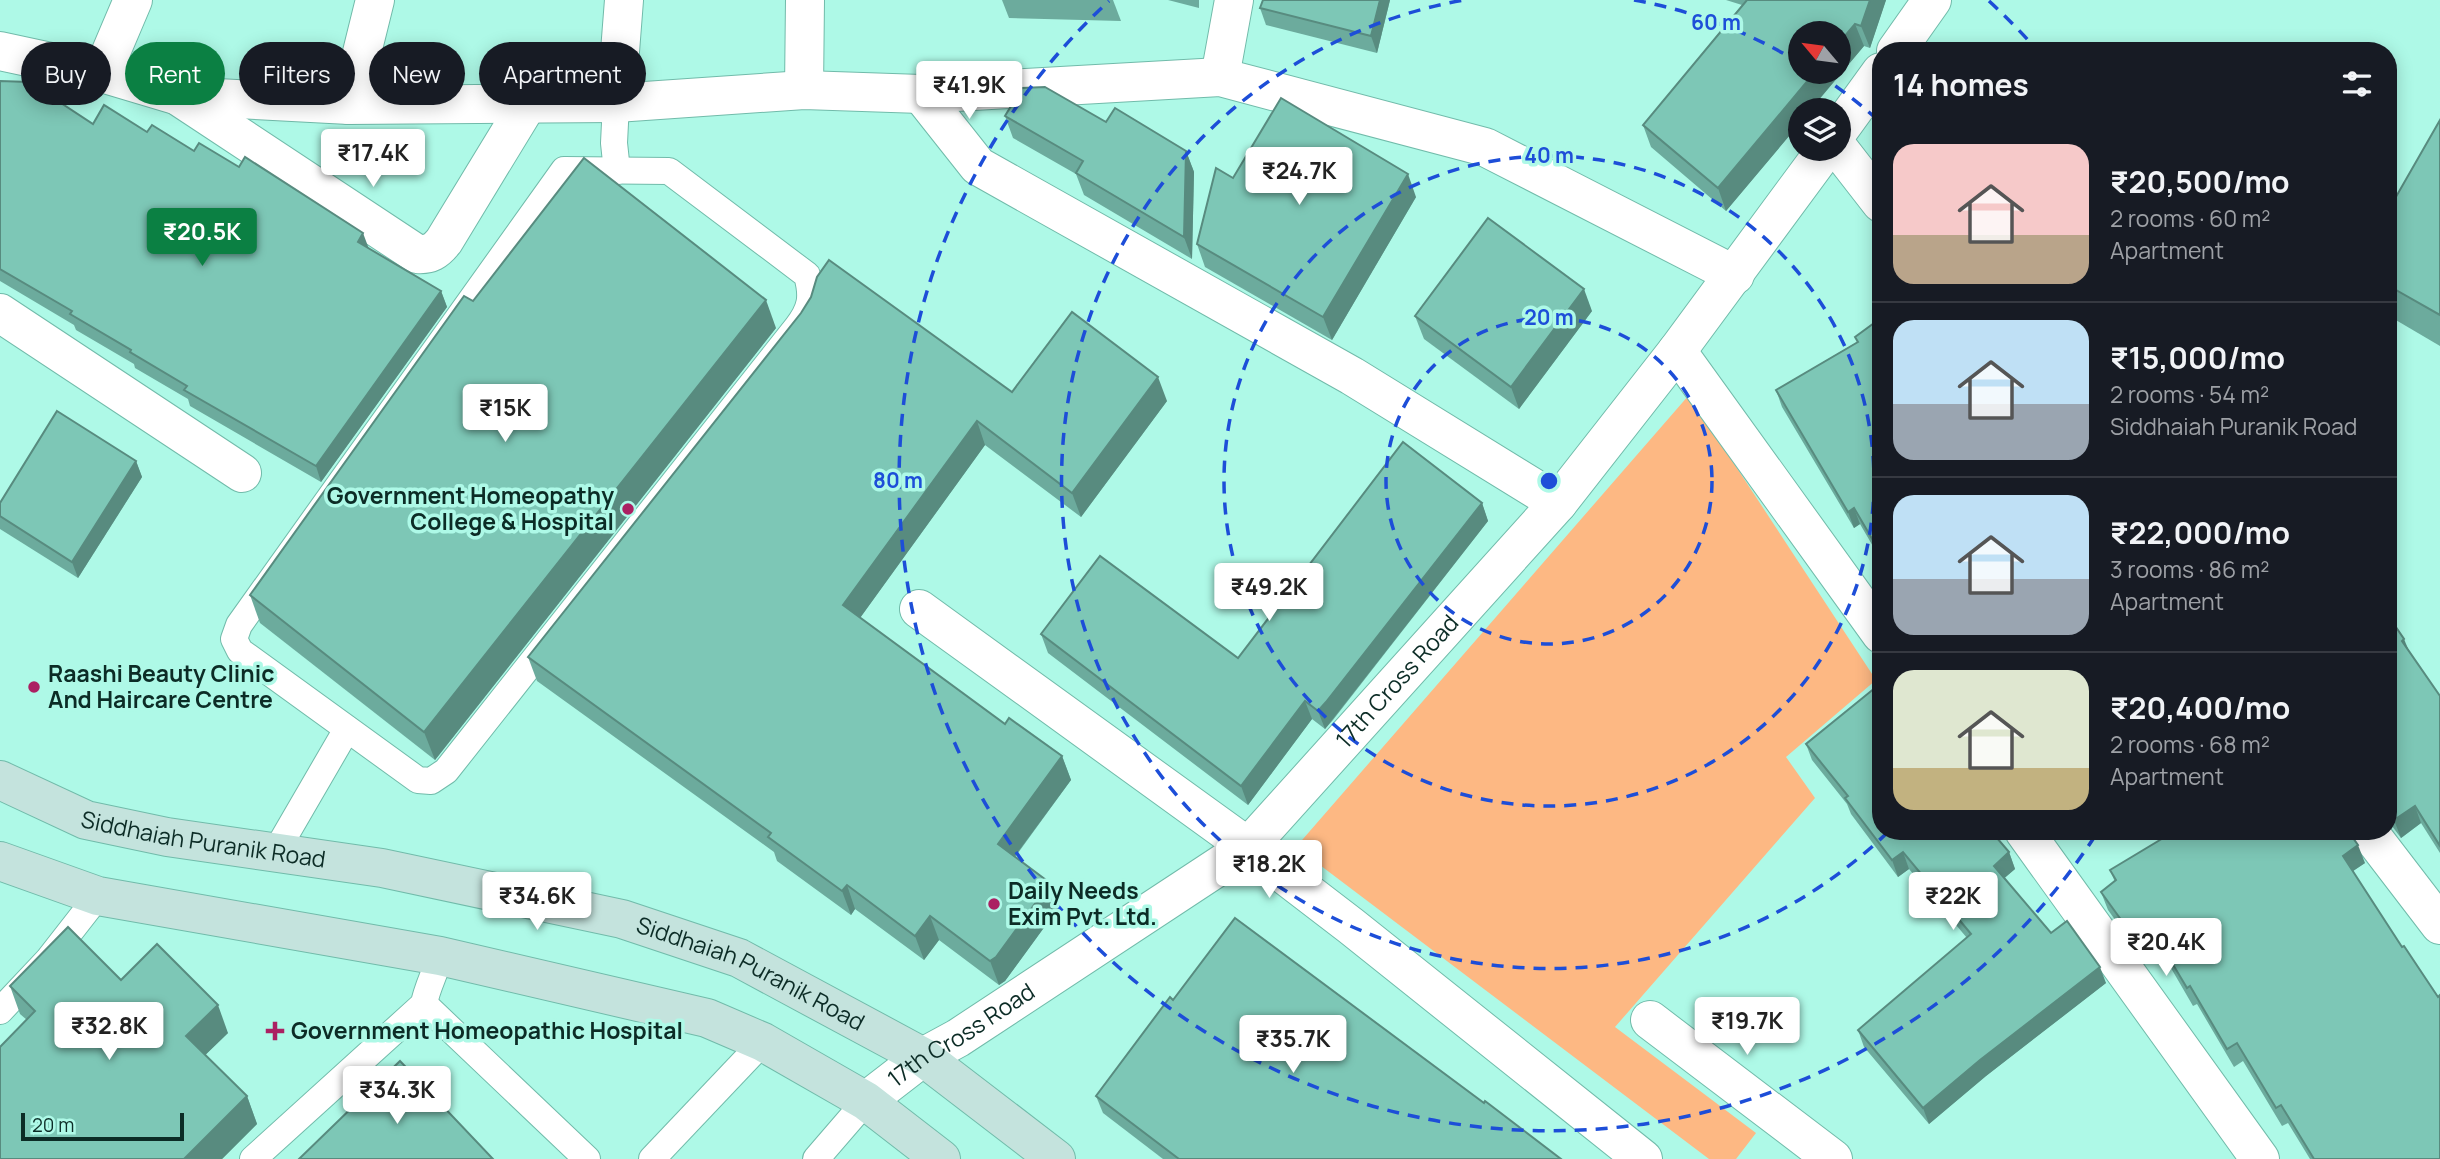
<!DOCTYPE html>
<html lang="en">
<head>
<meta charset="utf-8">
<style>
	body { margin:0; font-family:Manrope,sans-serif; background:#20242c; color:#f1f3f6; height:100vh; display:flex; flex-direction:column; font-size:26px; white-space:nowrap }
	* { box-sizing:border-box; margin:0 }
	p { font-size:23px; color:#9ea1a6 }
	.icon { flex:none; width:38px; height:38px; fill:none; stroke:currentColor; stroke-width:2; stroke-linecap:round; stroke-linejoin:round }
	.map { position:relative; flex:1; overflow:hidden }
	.details { position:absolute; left:1872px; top:42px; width:525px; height:798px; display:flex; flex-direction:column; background:#171b24; border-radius:28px; box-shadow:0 4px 18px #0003 }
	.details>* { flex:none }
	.top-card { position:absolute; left:21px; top:42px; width:665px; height:63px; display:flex; gap:14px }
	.needle { width:46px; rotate:299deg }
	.buttons { position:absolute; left:1788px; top:21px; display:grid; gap:14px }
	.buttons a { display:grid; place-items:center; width:63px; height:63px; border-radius:50%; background:#171b24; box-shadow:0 4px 18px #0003; font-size:35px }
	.scale { position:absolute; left:21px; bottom:18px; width:163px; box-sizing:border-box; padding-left:7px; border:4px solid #0c2c26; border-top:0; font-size:19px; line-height:24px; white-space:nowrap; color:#0c2c26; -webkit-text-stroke:5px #aef9e7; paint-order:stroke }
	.price { position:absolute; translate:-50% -60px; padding:0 16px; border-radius:7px; background:#fff; color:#222; font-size:23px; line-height:46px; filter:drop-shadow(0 2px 4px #0008) }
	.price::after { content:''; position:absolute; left:50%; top:42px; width:21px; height:16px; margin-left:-10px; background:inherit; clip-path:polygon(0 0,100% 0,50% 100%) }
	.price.current { background:#0b8043; color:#fff }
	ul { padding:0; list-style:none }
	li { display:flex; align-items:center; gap:21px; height:175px; padding:0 21px }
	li+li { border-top:2px solid #363941 }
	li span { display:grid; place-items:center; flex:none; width:196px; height:140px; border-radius:21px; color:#555 }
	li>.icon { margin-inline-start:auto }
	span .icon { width:84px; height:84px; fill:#fffc; stroke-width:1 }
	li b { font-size:30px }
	h2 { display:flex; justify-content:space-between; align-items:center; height:84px; padding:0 21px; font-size:30px }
	.chip { padding:0 24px; border-radius:32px; background:#171b24; box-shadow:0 4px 18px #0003; font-size:24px; line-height:63px }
	.chip.current { background:#0b8043; color:#fff }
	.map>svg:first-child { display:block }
</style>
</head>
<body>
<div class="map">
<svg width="2440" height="1159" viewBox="0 0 2440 1159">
	<rect width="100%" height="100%" fill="#aef9e7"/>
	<!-- green -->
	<polygon fill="#fdb883" points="1689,395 1876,680 1786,757 1815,798 1615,1027 1756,1133 1736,1159 1709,1159 1296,847"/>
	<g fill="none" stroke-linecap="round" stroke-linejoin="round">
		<!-- lane casing -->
		<g stroke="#71bbaa" stroke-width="28">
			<g id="lane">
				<polyline points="616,103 614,143 617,171"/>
				<path d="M564,170L669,171L807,275C813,297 811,309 797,327L446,771L431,781L418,780L240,651L234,639L239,625Z"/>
				<polyline points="275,853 347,729"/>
				<polyline points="424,1004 587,1159"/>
				<polyline points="0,1011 48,960 98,896"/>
				<path d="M253,1159L424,1004C426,990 436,971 440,956"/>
				<polyline points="652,1159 763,1042"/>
				<polyline points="816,1159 866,1101"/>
			</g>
		</g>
		<!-- street casing -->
		<g stroke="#71bbaa" stroke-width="40">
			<g id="street">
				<polyline points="0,51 102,73 179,96 349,105 616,103 804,90 921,94 1220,77 1485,147 1735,275"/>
				<polyline points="1896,51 1932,0"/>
				<polyline points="102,73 133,0"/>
				<polyline points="1220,77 1234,0"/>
				<polyline points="804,90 805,0"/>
				<polyline points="921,94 978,166 1352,376 1558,503"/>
				<path d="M181,98L417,254C430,255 436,251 444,241L528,103"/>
				<polyline points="616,103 624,0"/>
				<polyline points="349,105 375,0"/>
				<polyline points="1839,130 1881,72"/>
				<polyline points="1839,149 1881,203"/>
				<polyline points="0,313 242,473"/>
				<polyline points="1677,351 1881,634"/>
				<polyline points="919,609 1248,847 1351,926 1643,1159"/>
				<polyline points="2024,831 2260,1159"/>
				<polyline points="2368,831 2440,925"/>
				<polyline points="1650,1020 1833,1159"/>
				<path id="s1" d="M866,1101L923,1057L958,1038L1248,847L1558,503L1677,351L1826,149"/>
			</g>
		</g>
		<!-- secondary casing -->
		<g stroke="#71bbaa" stroke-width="40">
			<g id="secondary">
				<path id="s2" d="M0,780L86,820L167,837L382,868L622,919L739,958L923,1057L1056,1159"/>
				<polyline points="0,861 98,896 440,956 707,1018 763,1042 866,1101 941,1159"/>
			</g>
		</g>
		<!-- lane -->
		<use href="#lane" stroke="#fff" stroke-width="26"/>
		<!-- street -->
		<use href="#street" stroke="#fff" stroke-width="38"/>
		<!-- secondary -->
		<use href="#secondary" stroke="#c4e3dd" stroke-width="38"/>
	</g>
	<!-- wall -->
	<g fill="#6cab9d">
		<polygon points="1002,0 1113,0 1121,21 1009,18"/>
		<polygon points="1168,0 1199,0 1199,8"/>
		<polygon points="1390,0 1377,53 1266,25 1260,8"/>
		<polygon points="1726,0 1886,0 1870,48 1864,46 1726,211 1651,147 1643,125 1742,5"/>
		<polygon points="0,81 93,124 147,132 194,151 369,249 441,291 447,307 321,482 190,406 188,399 135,368 134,364 76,330 74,325 0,281"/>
		<polygon points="1005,116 1106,122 1186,151 1194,172 1192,259 1084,195 1076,174 1013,138"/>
		<polygon points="2440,120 2440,346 2389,316 2389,209"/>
		<polygon points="1233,178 1416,197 1332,340 1205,267 1197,244"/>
		<polygon points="473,301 776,328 435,760 260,623 250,595"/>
		<polygon points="1592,311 1519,409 1424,339 1415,316"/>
		<polygon points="1881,318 1881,560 1860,524 1854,528 1782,407 1776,390 1857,342 1855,337"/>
		<polygon points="1012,392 1167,401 1081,517 985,445 860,618 1005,724 1062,756 1071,780 1015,857 1059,907 1005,981 999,985 939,940 924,960 855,909 851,915 777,861 774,852 537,681 528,657"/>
		<polygon points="136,461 142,477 78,578 0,529 0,503"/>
		<polygon points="1482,503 1488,521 1333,720 1325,729 1312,719 1248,805 1048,653 1041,634 1238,658"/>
		<polygon points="2389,617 2409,652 2440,696 2440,853 2421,823 2401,838 2389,822"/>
		<polygon points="1806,744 1881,831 2009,852 2015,869 2004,878 2051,933 2106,983 1986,1076 1929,1124 1864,1047 1858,1030 1967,938 1909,869 1898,877 1851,814 1847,804 1812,760"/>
		<polygon points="2365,863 2353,871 2440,1159 2310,1159 2288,1123 2282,1126 2243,1061 2234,1067 2197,1004 2193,1006 2157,944 2141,956 2108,910 2101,892 2115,882 2110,870"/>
		<polygon points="121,980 228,1033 205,1055 247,1096 257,1124 222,1159 0,1159 27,1020 20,1014 10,986"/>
		<polygon points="1173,1000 1484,1103 1561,1159 1163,1159 1103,1113 1096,1096"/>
	</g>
	<!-- shaded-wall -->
	<g fill="#588b7f">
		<polygon points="1380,0 1390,0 1377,53 1371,36"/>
		<polygon points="1870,0 1886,0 1870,48 1861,26"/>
		<polygon points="1855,24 1864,46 1810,110 1801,110 1801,122 1726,211 1718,188 1815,72 1839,72 1839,43"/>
		<polygon points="1186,151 1194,172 1192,259 1184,237"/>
		<polygon points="1408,174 1416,197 1332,340 1323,317"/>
		<polygon points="363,233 369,249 358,242"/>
		<polygon points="1584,289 1592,311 1519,409 1511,387"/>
		<polygon points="441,291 447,307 321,482 316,466"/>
		<polygon points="766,300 776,328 435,760 424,732"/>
		<polygon points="1158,377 1167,401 1081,517 1072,493"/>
		<polygon points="977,421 985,445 852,629 843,605"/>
		<polygon points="136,461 142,477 78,578 72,562"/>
		<polygon points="1482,503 1488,521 1325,729 1318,711"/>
		<polygon points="1854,508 1860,524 1854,528 1848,512"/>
		<polygon points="2404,639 2411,656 2402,641"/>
		<polygon points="1305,701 1312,719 1248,805 1241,786"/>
		<polygon points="1062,756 1071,780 1006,868 998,844"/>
		<polygon points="2415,806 2421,823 2401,838 2394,820"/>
		<polygon points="2358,845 2365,863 2350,873 2343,856"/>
		<polygon points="1903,852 1909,869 1898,877 1892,860"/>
		<polygon points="2009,852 2015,869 2000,882 1994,866"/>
		<polygon points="1050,883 1059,907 1005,981 999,985 990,961"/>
		<polygon points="847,885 855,909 851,915 842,891"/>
		<polygon points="930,916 939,940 924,960 915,936"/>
		<polygon points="2150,926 2157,944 2141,956 2135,939"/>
		<polygon points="2100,967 2106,983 1986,1076 1929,1124 1923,1108 1980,1060"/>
		<polygon points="218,1005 228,1033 196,1064 186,1036"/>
		<polygon points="247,1096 257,1124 222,1159 184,1159"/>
	</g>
	<!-- building -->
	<g fill="#7dc7b6" stroke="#588b7f" stroke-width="2">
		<polygon points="1263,0 1380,0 1371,36 1260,8"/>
		<polygon points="1747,0 1870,0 1861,26 1855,24 1839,43 1839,33 1801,33 1801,72 1815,72 1718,188 1643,125"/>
		<polygon points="0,81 29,82 93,124 104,105 147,132 152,125 194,151 199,143 239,167 245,157 363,233 358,242 441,291 316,466 184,390 187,386 130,352 131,350 70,314 72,311 0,269"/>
		<polygon points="1045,87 1106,122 1115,108 1186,151 1184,237 1076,173 1083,161 1005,116 1022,88"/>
		<polygon points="1281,98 1408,174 1323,317 1197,244 1216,168 1233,178"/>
		<polygon points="2440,120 2440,315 2389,286 2389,209"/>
		<polygon points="584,158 766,300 424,732 250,595 464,296 473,301"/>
		<polygon points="1488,218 1584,289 1511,387 1415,316"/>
		<polygon points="829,260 1012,392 1072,312 1158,377 1072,493 977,421 843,605 1005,724 1009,718 1062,756 998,844 1050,883 996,957 990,961 930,916 915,936 847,885 842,891 768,837 771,833 528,657 801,313 811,297 817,277"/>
		<polygon points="1881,318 1881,554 1854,508 1848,512 1776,390 1858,342 1855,337"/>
		<polygon points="57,411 136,461 72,562 0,516 0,503"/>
		<polygon points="1403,442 1482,503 1326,702 1318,711 1305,701 1241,786 1041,634 1100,556 1238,658"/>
		<polygon points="2389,617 2404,639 2402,641 2440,696 2440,846 2415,806 2394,820 2389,813"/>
		<polygon points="1881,683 1881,831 1991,831 2009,852 1994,866 2051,933 2067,921 2100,967 1980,1060 1923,1108 1858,1030 1971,934 1903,852 1892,860 1845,798 1848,796 1806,744"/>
		<polygon points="2175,831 2348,831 2358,845 2343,856 2402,947 2404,946 2438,997 2440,995 2440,1159 2314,1159 2281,1105 2276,1108 2237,1043 2227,1049 2190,986 2187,988 2150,926 2135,939 2101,892 2116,880 2110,870"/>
		<polygon points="1235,918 1484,1103 1485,1101 1561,1159 1179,1159 1096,1096 1170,997 1173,1000"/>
		<polygon points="68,927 121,980 157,944 218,1005 186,1036 247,1096 184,1159 0,1159 0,1047 35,1011 10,986"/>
		<polygon points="400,1061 493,1159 299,1159"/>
	</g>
	<!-- distance rings -->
	<g fill="none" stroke="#1d4ed8" stroke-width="3.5" stroke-dasharray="12 9">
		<circle cx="1549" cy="481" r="163"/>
		<circle cx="1549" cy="481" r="325"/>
		<path d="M1888 832A488 488 0 1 1 1464 0M1634 0A488 488 0 0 1 1800 63M1818 74A488 488 0 0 1 1879 121"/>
		<path d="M2095 836A651 651 0 1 1 1109 1M1989 1A651 651 0 0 1 2037 50"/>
	</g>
	<!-- markers -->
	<g fill="#ab2062" stroke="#aef9e7" stroke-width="2.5">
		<circle cx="628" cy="509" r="7"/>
		<circle cx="34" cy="687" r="7"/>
		<circle cx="994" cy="904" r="7"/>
		<path d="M271.5 1020.5h7v7h7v7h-7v7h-7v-7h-7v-7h7z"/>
	</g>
	<g text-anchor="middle" stroke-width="7" stroke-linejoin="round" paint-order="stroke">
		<!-- poi labels -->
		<g font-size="23" font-weight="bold" fill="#0c2c26" stroke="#aef9e7" text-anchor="start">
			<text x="614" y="504" text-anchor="end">Government Homeopathy<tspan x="614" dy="26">College &amp; Hospital</tspan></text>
			<text x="48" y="682">Raashi Beauty Clinic<tspan x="48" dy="26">And Haircare Centre</tspan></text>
			<text x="1008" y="899">Daily Needs<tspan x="1008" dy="26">Exim Pvt. Ltd.</tspan></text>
			<text x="291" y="1039">Government Homeopathic Hospital</text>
		</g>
		<!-- street labels -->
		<g font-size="23" fill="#0c2c26" stroke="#aef9e7">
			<text dy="8" stroke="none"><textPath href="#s1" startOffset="682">17th Cross Road</textPath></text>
			<text dy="8" stroke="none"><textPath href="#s2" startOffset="214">Siddhaiah Puranik Road</textPath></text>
			<text dy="8" stroke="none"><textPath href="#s2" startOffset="780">Siddhaiah Puranik Road</textPath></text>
			<text dy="8" stroke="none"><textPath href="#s1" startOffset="116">17th Cross Road</textPath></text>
		</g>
	</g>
	<circle cx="1549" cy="481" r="10" fill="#1d4ed8" stroke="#aef9e7" stroke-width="3.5"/>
	<g font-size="21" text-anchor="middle" font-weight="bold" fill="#1d4ed8" stroke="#aef9e7" stroke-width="7" stroke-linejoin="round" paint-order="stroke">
		<text x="1716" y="30">60 m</text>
		<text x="1549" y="163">40 m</text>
		<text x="1549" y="325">20 m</text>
		<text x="898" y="488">80 m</text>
	</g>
</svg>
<div class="buttons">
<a><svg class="needle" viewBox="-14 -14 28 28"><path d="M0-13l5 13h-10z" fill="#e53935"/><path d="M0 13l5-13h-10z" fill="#9ea1a6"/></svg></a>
<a><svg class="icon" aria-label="layers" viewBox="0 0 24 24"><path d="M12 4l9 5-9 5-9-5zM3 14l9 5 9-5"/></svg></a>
</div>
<div class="scale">20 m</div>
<b class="price" style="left:969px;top:121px">₹41.9K</b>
<b class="price" style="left:373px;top:189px">₹17.4K</b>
<b class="price" style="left:1299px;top:207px">₹24.7K</b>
<b class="price current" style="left:202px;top:268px">₹20.5K</b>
<b class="price" style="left:505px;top:444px">₹15K</b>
<b class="price" style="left:1269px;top:623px">₹49.2K</b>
<b class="price" style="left:1269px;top:900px">₹18.2K</b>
<b class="price" style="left:537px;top:932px">₹34.6K</b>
<b class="price" style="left:1953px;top:932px">₹22K</b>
<b class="price" style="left:2166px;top:978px">₹20.4K</b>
<b class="price" style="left:1747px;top:1057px">₹19.7K</b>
<b class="price" style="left:109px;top:1062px">₹32.8K</b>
<b class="price" style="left:1293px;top:1075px">₹35.7K</b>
<b class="price" style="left:397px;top:1126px">₹34.3K</b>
<div class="top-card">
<a class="chip">Buy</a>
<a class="chip current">Rent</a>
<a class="chip">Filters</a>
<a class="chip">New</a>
<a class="chip">Apartment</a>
</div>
<section class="details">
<h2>14 homes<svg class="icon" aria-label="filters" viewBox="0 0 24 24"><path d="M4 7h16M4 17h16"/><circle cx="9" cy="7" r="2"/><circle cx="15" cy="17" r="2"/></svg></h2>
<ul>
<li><span style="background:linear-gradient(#f6c9c9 65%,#b9a48a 0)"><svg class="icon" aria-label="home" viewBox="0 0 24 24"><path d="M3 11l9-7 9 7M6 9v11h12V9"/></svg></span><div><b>₹20,500/mo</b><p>2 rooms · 60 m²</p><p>Apartment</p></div></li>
<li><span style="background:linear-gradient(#bfe0f5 60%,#9aa5b1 0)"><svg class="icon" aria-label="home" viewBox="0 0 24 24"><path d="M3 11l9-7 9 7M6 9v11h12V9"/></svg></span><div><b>₹15,000/mo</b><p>2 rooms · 54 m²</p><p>Siddhaiah Puranik Road</p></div></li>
<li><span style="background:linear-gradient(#bfe0f5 60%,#9aa5b1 0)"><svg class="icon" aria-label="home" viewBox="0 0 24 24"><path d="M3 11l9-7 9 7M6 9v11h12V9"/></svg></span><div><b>₹22,000/mo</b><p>3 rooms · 86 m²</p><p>Apartment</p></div></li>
<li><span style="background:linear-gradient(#dfe7d0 70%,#c2b280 0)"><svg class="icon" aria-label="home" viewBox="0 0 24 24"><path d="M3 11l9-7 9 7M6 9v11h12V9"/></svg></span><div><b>₹20,400/mo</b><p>2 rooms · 68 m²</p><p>Apartment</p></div></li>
</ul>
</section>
</div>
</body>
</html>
